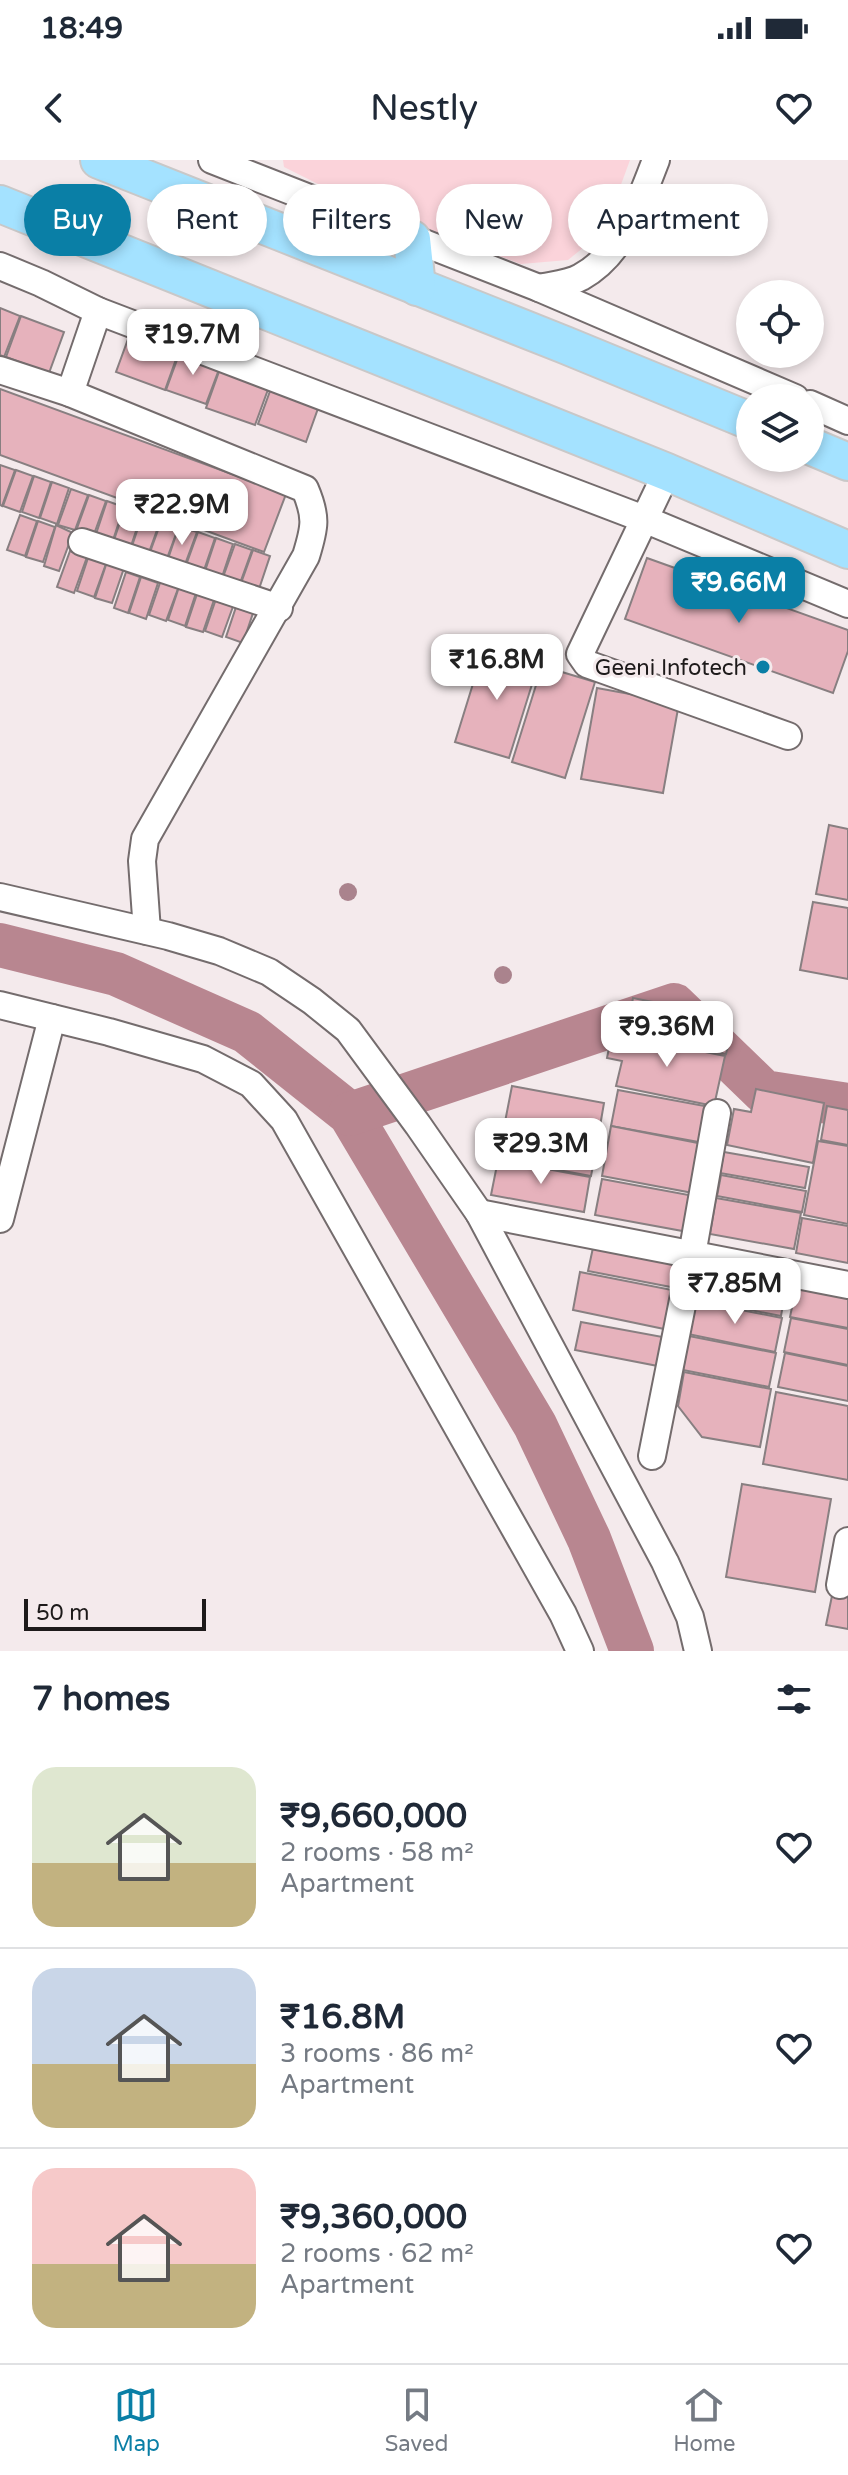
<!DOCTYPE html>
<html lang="en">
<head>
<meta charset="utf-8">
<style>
	body { margin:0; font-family:"Varela Round",sans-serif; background:#f2f2f3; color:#1f2937; height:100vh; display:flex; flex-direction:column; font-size:30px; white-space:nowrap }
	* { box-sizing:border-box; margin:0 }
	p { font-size:26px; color:#747a83 }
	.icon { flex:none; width:44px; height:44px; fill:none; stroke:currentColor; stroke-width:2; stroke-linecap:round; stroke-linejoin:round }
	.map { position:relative; height:1491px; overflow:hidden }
	.drawer { display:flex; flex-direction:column; background:#fff; flex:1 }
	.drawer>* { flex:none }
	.banner { position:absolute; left:24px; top:24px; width:800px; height:72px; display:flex; gap:16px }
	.fabs { position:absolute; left:736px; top:120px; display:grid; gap:16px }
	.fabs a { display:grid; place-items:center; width:88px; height:88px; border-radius:50%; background:#fff; box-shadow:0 4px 12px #0003; font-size:40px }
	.scale { position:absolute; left:24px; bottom:20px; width:182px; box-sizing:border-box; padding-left:8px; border:4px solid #1d1a1a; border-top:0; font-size:22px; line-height:28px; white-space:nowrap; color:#1d1a1a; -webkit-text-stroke:6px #f4eaec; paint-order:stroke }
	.price { position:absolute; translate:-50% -68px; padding:0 18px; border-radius:16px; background:#fff; color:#222; font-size:26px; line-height:52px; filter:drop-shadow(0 2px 4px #0008) }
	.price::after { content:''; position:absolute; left:50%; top:48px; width:24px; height:18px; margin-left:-12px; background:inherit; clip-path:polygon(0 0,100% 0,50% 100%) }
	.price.active { background:#0a7fa6; color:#fff }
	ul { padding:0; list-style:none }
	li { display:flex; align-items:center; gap:24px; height:200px; padding:0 32px }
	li+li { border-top:2px solid #e0e1e3 }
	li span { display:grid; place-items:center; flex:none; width:224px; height:160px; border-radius:24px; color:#555 }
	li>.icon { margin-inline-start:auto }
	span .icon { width:96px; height:96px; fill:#fffc; stroke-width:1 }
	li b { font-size:34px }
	h2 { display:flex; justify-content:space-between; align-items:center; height:96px; padding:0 32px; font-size:34px }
	.pill { padding:0 28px; border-radius:36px; background:#fff; box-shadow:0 4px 12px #0003; font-size:28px; line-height:72px }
	.pill.active { background:#0a7fa6; color:#fff }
	.status { display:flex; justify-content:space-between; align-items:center; height:56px; padding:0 40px; background:#fff; direction:ltr }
	.status svg { height:22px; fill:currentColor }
	header { display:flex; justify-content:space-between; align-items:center; height:104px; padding:0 32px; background:#fff; font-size:36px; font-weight:600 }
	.menu { display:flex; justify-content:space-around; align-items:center; height:112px; border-top:2px solid #e0e1e3; background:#fff; font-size:22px; color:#747a83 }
	.menu a { display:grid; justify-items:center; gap:4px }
	.menu .active { color:#0a7fa6 }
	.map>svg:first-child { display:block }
</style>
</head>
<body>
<div class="status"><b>18:49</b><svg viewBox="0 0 49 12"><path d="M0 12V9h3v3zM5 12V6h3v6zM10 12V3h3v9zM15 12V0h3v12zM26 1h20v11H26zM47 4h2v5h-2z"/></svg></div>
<header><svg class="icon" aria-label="back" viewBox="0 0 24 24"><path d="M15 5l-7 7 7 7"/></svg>Nestly<svg class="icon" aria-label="heart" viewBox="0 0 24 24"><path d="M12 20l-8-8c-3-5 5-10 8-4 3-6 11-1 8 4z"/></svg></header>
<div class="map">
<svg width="848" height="1491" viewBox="0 0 848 1491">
	<rect width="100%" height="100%" fill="#f4eaec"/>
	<!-- green -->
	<polygon fill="#fbd3da" points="283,0 630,0 604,71 568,100 521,104 350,40 284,7"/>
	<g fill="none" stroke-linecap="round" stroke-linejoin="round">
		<!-- river -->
		<g stroke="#b88690" stroke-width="44">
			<polyline points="0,785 116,814 247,872 350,954 535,1265 589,1379 632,1491"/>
			<polyline points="350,954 674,845 764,932 848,945"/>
		</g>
	</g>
	<!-- building -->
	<g fill="#e6b2bc" stroke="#887f81" stroke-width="2">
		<polygon points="0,148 20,156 4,197 0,195"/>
		<polygon points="21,156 64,172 49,213 6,197"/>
		<polygon points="131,171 180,188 165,230 116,212"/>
		<polygon points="181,189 221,204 206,244 166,230"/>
		<polygon points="221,206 270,224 255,265 206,248"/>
		<polygon points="273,223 321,240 306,282 258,264"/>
		<polygon points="0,229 286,334 264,392 0,295"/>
		<polygon points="0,305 15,310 2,346 0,345"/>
		<polygon points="16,310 33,316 20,352 3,346"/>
		<polygon points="34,316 51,322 39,358 22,352"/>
		<polygon points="52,322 69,328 57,364 40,358"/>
		<polygon points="71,329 88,335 75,370 58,365"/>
		<polygon points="89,335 106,341 93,377 76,371"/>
		<polygon points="107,341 124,347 112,383 95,377"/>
		<polygon points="125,347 142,353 130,389 113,383"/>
		<polygon points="143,353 161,359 148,395 131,389"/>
		<polygon points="20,355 37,361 25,396 7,390"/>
		<polygon points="162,359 179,366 166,401 149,395"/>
		<polygon points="38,361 55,367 43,402 26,397"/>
		<polygon points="56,365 73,373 59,411 44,406"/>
		<polygon points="179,366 197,372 184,407 167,402"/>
		<polygon points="198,372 215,378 203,413 185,408"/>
		<polygon points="216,378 233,384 221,420 204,414"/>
		<polygon points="235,384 252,390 239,426 222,420"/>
		<polygon points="253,390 270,396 258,432 240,426"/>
		<polygon points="70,391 87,397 74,433 57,427"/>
		<polygon points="89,395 107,401 94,437 77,431"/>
		<polygon points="647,398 848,470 848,491 833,533 625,459"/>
		<polygon points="107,402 124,408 112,443 95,438"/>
		<polygon points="126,412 140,417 128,453 114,448"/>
		<polygon points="141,417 158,423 146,459 129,453"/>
		<polygon points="161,420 179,426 166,461 149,455"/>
		<polygon points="180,424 197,430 185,466 168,460"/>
		<polygon points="198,431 215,437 203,472 186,467"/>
		<polygon points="217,436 235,441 222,477 205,471"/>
		<polygon points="238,441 255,447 243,483 226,477"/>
		<polygon points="485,485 539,502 509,598 455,582"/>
		<polygon points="542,506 595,522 565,618 512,602"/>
		<polygon points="597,528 679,543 663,633 581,619"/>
		<polygon points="829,665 848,669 848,740 816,734"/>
		<polygon points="813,742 848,748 848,819 800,810"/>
		<polygon points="633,838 712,854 730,877 726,894 613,872 617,851 630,854"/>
		<polygon points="612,873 725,896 714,946 616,926 622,901 607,898"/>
		<polygon points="512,926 604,943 598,978 505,962"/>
		<polygon points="756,929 824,943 813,1003 727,985 734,949 751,952"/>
		<polygon points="618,930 710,947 704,983 611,966"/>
		<polygon points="827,946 848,950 848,985 821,980"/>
		<polygon points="505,963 598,980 591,1016 499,999"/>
		<polygon points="611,966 703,984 693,1033 602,1016"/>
		<polygon points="818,981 848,986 848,1064 804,1055"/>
		<polygon points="724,992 809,1007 805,1028 720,1013"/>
		<polygon points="498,1000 590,1017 584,1052 491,1035"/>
		<polygon points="721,1015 806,1031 802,1052 717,1036"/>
		<polygon points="602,1019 694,1036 688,1072 595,1055"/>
		<polygon points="716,1038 801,1053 794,1089 710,1074"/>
		<polygon points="802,1058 848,1066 848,1103 796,1093"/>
		<polygon points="594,1083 681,1100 676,1128 588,1111"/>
		<polygon points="701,1105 787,1122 781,1156 694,1139"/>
		<polygon points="580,1112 677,1131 669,1170 573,1150"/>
		<polygon points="797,1123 848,1133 848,1168 790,1157"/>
		<polygon points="695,1141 782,1158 775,1192 688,1174"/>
		<polygon points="791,1158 848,1169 848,1205 784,1192"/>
		<polygon points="581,1162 668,1178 663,1207 575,1190"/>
		<polygon points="689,1176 776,1193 769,1227 683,1210"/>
		<polygon points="785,1193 848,1206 848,1241 778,1227"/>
		<polygon points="684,1212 771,1229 760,1287 702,1277 678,1246"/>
		<polygon points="776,1232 848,1246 848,1320 763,1304"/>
		<polygon points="742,1324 831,1339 815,1432 726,1417"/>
		<polygon points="833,1431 848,1434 848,1469 826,1465"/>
	</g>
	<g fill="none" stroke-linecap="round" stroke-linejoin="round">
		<!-- minor casing -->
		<g stroke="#746c6d" stroke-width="30">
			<g id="minor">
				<polyline points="212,0 539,128 795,238"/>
				<polyline points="0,106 41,123 98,151 644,359 848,444"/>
				<path d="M539,128C552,125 569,124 581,117C623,94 639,43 656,0"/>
				<path d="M0,210L70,233L305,329C317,357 315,367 306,396L145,679L142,701L147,771"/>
				<polyline points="70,233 98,151"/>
				<polyline points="810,244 848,261"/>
				<polyline points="667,312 580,494 587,504 788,576"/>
				<polyline points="82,382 279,448"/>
				<polyline points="0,737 168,776 219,791 269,812 312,841 348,870 418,965 479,1053 665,1402 690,1457 698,1491"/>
				<polyline points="0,845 109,872 203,899 251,924 284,960 563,1454 580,1491"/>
				<polyline points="479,1053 848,1125"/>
				<polyline points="0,1059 52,858"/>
				<polyline points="652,1296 692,1095 717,953"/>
				<polyline points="840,1425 848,1381"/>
			</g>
		</g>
		<!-- highway casing -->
		<g stroke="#c9c8c8" stroke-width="40">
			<g id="highway">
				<polyline points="99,0 565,185 750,261"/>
				<polyline points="0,44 667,312 848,390"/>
				<polyline points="412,79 417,127"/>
				<polyline points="810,286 848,302"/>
			</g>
		</g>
		<!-- minor -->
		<use href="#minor" stroke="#fff" stroke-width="26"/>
		<!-- highway -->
		<use href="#highway" stroke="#a4e2ff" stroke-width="36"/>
	</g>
	<!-- trees -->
	<g fill="#aa838d">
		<circle cx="348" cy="732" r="9"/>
		<circle cx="503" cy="815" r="9"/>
	</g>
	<!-- markers -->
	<circle fill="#0a7fa6" stroke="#f4eaec" stroke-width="3" cx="763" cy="507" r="8"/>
	<g text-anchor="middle" stroke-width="6" stroke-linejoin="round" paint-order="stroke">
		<!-- poi labels -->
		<g font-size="22" fill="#1d1a1a" stroke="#f4eaec" text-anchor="end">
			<text x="747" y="515">Geeni Infotech</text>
		</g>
	</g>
</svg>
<div class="fabs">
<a><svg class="icon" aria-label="locate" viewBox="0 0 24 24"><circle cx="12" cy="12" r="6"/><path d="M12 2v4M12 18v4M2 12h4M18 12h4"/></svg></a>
<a><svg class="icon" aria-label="layers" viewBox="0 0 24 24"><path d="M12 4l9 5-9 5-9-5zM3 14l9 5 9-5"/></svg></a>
</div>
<div class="scale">50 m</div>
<b class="price" style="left:193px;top:217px">₹19.7M</b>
<b class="price" style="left:182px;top:387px">₹22.9M</b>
<b class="price active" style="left:739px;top:465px">₹9.66M</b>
<b class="price" style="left:497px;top:542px">₹16.8M</b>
<b class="price" style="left:667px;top:909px">₹9.36M</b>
<b class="price" style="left:541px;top:1026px">₹29.3M</b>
<b class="price" style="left:735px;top:1166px">₹7.85M</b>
<div class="banner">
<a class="pill active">Buy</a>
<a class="pill">Rent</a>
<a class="pill">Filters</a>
<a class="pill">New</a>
<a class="pill">Apartment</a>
</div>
</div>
<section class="drawer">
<h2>7 homes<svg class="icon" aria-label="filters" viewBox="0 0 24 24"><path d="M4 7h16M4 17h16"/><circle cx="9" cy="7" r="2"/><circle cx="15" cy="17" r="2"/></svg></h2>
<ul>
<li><span style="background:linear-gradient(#dfe7d0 60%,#c2b280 0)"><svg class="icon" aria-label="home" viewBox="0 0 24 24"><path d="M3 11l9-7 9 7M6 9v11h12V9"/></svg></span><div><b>₹9,660,000</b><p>2 rooms · 58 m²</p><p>Apartment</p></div><svg class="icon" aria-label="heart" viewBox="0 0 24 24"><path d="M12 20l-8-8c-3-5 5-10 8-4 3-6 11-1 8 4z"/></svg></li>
<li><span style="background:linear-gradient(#c9d6e8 60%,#c2b280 0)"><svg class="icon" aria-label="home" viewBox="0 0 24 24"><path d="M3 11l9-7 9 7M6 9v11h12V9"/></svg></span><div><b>₹16.8M</b><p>3 rooms · 86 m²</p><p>Apartment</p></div><svg class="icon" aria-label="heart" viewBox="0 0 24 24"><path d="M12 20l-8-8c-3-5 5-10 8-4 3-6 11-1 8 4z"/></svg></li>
<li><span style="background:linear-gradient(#f6c9c9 60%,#c2b280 0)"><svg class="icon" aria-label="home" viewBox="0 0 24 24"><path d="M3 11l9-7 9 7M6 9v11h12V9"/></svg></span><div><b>₹9,360,000</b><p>2 rooms · 62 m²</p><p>Apartment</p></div><svg class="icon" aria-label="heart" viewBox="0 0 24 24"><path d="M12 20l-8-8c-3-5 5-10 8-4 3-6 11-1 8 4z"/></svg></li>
</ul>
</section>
<nav class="menu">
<a class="active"><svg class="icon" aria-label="map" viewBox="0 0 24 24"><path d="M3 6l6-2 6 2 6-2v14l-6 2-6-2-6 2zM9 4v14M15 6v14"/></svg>Map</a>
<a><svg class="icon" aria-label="saved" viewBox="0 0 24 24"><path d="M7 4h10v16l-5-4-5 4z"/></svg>Saved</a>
<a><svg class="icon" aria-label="home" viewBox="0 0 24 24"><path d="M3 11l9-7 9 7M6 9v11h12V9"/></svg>Home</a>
</nav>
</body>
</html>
